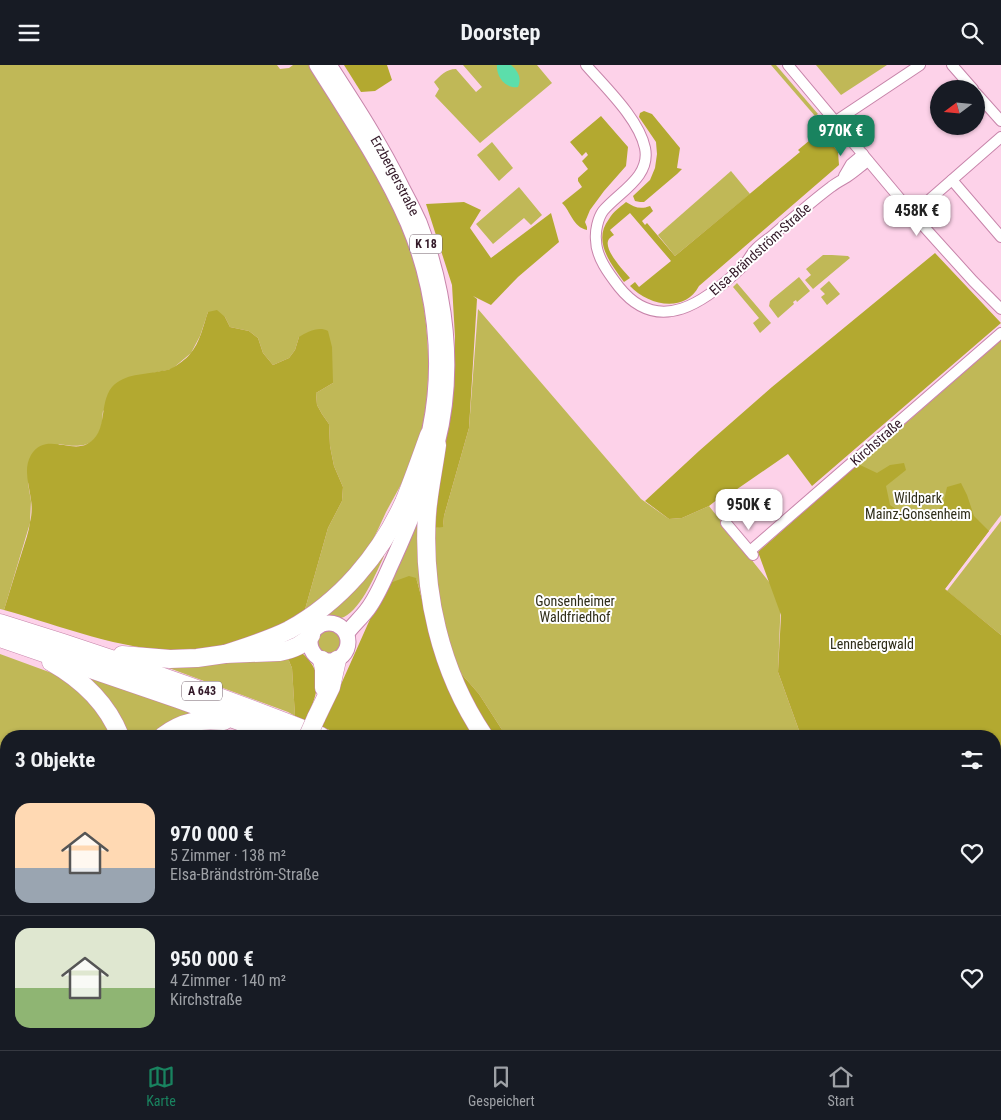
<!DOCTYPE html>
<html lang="de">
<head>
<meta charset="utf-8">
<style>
	body { margin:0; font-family:"Roboto Condensed",sans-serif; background:#242831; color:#f1f3f6; height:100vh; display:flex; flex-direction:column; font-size:19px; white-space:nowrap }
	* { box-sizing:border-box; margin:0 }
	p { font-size:16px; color:#9ea1a6 }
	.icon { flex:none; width:28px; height:28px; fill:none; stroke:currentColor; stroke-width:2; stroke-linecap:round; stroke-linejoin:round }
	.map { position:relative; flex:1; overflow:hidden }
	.details { position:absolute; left:0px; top:665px; width:1001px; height:320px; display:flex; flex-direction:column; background:#171b24; border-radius:20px 20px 0 0; box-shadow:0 1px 4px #0004 }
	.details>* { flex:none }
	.needle { width:32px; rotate:254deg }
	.buttons { position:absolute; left:930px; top:15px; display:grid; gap:10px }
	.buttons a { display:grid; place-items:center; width:55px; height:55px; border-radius:50%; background:#171b24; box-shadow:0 1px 4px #0004; font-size:25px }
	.price { position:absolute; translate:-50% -42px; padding:0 11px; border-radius:10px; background:#fff; color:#222; font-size:16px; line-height:32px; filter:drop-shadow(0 1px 2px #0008) }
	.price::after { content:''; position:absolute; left:50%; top:30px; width:15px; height:11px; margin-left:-8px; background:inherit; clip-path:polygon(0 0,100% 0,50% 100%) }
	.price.current { background:#19835f; color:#fff }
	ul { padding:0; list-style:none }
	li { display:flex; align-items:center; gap:15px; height:125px; padding:0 15px }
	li+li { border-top:1px solid #363941 }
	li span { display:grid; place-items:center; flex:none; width:140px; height:100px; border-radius:15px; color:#555 }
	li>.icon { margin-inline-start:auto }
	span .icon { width:60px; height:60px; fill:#fffc; stroke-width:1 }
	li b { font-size:21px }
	h2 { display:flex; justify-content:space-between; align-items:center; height:60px; padding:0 15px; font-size:21px }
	header { display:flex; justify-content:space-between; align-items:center; height:65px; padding:0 15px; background:#171b24; font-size:22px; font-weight:700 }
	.menu { display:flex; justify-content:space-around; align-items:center; height:70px; border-top:1px solid #363941; background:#171b24; font-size:14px; color:#9ea1a6 }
	.menu a { display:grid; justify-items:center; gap:2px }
	.menu .current { color:#19835f }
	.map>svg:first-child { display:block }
</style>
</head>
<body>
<header><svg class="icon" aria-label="menu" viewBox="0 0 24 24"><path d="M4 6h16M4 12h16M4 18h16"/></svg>Doorstep<svg class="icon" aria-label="search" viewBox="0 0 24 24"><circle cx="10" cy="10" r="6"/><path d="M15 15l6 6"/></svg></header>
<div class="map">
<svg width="1001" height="985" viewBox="0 0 1001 985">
	<rect width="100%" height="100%" fill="#fdd2e9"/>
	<!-- green -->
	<g fill="#c0b857">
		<path d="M0,0H277L280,4L289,3L293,0H310C345,57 383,112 407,175C429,234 436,318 418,379C411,403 398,425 386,447C377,467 367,489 353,506C348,512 341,516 336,521C325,530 315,539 304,548L328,463L342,436L343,422L334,401L330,381L329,359L322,349L317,340L316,328L333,318L299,272L295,285L289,293L273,300L263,288L258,273L249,266L230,262L225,252L208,247L200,271L191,288L172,304L153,308L103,346C102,351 103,357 101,362C95,384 76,382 59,379L28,418L31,436L30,458L4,545L0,544Z"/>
		<path d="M463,0H537L552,18L480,78L435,31L439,24L434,17C440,11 446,4 456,4L476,27L482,22Z"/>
		<polygon points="771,0 776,0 818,49 815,51"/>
		<polygon points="816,0 887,0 841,30"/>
		<polygon points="492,77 513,103 499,116 477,90"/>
		<polygon points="731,106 750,129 675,191 658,170"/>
		<polygon points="519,122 542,150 531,160 524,153 493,179 476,159"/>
		<polygon points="823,190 832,190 848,191 850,193 813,224 805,215 811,210 806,204"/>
		<polygon points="799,212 810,226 797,237 796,235 793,237 794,239 778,253 769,241 770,236"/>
		<polygon points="829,216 840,229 827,240 821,232 825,229 820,224"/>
		<polygon points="737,218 771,258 760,268 753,258 759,253 733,222"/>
		<polygon points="478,244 641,434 669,454 682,453 709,441 781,532 778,607 801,671 506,671 479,629 459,606 450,581 438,527 433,492 435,463 443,461 444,451 469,363"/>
		<polygon points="1001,275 1001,450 943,526 777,471"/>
		<polygon points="419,442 427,551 417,516 416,514 387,519"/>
		<polygon points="1001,456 1001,570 947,526"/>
		<path d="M380,490L384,491C376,508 362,543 344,552C336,556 326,551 318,556C313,558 312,563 308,567C301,573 286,579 277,583L282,574Z"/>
		<circle cx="330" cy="577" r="13"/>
		<polygon points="0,589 60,611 84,630 111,667 113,671 6,671 6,733 0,734"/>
		<polygon points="294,590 289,596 292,603 295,651 288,647 158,599"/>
		<polygon points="78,607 196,650 155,671 128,671"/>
		<polygon points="1001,698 1001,733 996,739 995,706"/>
	</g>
	<!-- forest -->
	<g fill="#b3a930">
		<polygon points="344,0 387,0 392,15 375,26 361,27"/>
		<polygon points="644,46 652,49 680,83 677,103 682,104 677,109 644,137 640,137 635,136 633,131 650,115 655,103 657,89 656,77 639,52 640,48"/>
		<path d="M601,51L628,82L626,101L604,126L590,145L585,157L587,162V165C573,162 571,147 562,138L582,122L578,116V113L588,104L582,96L588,90L586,87L582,91L570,77Z"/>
		<path d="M822,65L838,87L839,100L699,221C684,249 648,240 630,221L635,217L639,222L671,196L630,148L610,165L614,170C611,172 609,173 608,176C605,186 623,205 630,213L624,217C611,199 592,176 609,154C613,147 620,142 626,137C634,142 640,145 650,141L653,146L642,156L645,160L647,158L675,191L800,87L798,85Z"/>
		<polygon points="464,137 481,145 470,163 491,193 551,148 559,177 518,212 491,240 473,231 477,234 469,363 444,451 443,462 435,463 442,386 453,333 455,272 452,220 426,139"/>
		<polygon points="935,188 1001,258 812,421 788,389 730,429 727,427 709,441 682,453 669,454 645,436 699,386 772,322"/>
		<path d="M217,245L225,252L230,262L249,266L258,273L263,288L273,300L289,293L295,285L299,272C308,267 318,261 328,266L332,282L333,318L316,328L317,340L322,349L329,359L330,381L334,401L343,422L342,436L328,463L304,548C279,561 254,573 227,580C151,599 76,565 4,545C10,525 16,506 22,487C25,477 29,467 30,457C32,450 32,441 31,435C29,419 23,404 31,390C45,367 70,388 87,379C109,368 98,339 112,322C125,308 144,310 161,306C165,305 169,305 172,303C178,300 186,294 190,289C200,278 203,261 208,247Z"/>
		<polygon points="904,398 906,405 886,421 890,440 902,448 926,456 943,440 947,422 961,418 967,430 974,451 989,466 945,524 1001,570 1001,698 995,706 995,671 801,671 778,607 781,550 758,487 858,399 877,408 890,400"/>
		<polygon points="409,511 416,513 417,516 439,597 476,671 344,671 322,662 375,543 387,519"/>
		<path d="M302,588C327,610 316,630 306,656L295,651L292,603L289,596V593Z"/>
		<polygon points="459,606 479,629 506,671 491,671 481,656"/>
		<polygon points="6,733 6,979 899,979 910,985 0,985 0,734"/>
		<polygon points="1001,733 1001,985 992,985 982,979 995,979 995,735 996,738"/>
	</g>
	<!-- water -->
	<path fill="#5cdeab" d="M497,0H511C518,6 522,13 518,22C506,24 496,12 497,0Z"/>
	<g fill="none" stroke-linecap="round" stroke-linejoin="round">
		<!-- street casing -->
		<g stroke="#c784aa" stroke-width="12">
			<g id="street">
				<path d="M586,0C605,22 639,54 645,83C651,112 619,127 603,146C598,153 595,166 596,175C596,192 609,209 619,222C659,272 706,236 741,203C747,198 750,190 755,185C760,179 767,175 773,170C792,154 811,137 831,122C836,118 842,115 847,112C855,107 861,101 868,96"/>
				<polyline points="788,0 917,154 973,216 1001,244"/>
				<polyline points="952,0 973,24"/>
				<polyline points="976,28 1001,56"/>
				<polyline points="836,56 920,0"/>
				<polyline points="844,111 851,99 863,89"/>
				<polyline points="952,115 1001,172"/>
				<polyline points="913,149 1001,72"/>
				<polyline points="726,458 753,490"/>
				<polyline points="750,486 1001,268"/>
			</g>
		</g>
		<!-- primary casing -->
		<g stroke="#c784aa" stroke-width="17">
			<g id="primary">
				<path d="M317,0C349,51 384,103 408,158C435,222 444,296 430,364"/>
				<path id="s1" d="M329,0C355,40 381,80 402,123C408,134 414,146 419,157C446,227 456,305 437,379C433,397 425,415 419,433C411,454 402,475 393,495C385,512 378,531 367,545C361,553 353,560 347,568"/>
				<circle cx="329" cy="577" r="19"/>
			</g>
		</g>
		<!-- highway casing -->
		<g stroke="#c784aa" stroke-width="19">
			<g id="highway">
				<path d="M437,380C434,402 429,425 427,448C422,526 440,606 484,671"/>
				<path d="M0,558C108,591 215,629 321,671"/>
				<polyline points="0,573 178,634 280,671"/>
				<path d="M225,589C246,582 269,575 289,565C340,537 380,490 404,437C413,415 421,392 429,370"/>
				<path d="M122,590L170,594L197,593L225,589L279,587C291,585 303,581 311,570"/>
				<polyline points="322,595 324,604 324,623"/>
				<path d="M51,597C81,614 107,638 120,671"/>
				<polyline points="316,653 331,622 337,595"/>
				<path d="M163,671C183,656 200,654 224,656"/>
				<polyline points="928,979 939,985"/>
				<polyline points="958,979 970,985"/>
			</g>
		</g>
		<!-- street -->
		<use href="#street" stroke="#fff" stroke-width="10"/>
		<!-- primary -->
		<use href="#primary" stroke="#fff" stroke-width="15"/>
		<!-- highway -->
		<use href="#highway" stroke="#fff" stroke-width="18"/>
		<!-- highway-bridge casing -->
		<g stroke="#c784aa" stroke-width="19" stroke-linecap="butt">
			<polyline id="highway-bridge" points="308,671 316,653"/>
		</g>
		<!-- highway-bridge -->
		<use href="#highway-bridge" stroke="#fff" stroke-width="18"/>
	</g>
	<g text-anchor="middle" stroke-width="4" stroke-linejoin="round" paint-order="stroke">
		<!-- shield labels -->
		<g fill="#fff" stroke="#705e68" stroke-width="1">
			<rect x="410" y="169.5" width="32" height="19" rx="4"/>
			<rect x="182" y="616.5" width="40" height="19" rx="4"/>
		</g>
		<g font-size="12" font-weight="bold" fill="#331928">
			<text x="426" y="183">K 18</text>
			<text x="202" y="630">A 643</text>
		</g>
		<!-- street labels -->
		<g font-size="14" fill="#331928" stroke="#fff">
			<text dy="5" stroke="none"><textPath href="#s1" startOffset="129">Erzbergerstraße</textPath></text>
			<text transform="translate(760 184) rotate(-42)" y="5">Elsa-Brändström-Straße</text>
			<text transform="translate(876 377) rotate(-41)" y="5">Kirchstraße</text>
		</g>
		<!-- park labels -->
		<g font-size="14" fill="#2f2d19" stroke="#fff">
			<text x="918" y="438">Wildpark<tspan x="918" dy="16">Mainz-Gonsenheim</tspan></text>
			<text x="575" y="541">Gonsenheimer<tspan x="575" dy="16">Waldfriedhof</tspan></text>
			<text x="872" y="584">Lennebergwald</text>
		</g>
	</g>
</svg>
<div class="buttons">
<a><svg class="needle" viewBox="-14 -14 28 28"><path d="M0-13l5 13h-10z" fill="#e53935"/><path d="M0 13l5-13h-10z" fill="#9ea1a6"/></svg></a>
</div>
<b class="price current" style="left:841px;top:92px">970K €</b>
<b class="price" style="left:917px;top:172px">458K €</b>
<b class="price" style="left:749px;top:466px">950K €</b>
<section class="details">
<h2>3 Objekte<svg class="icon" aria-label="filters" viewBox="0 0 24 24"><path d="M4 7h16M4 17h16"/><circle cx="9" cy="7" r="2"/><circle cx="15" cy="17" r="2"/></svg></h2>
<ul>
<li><span style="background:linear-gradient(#ffd9b3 65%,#9aa5b1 0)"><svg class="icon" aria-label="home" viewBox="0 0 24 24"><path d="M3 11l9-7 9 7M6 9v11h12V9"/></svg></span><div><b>970 000 €</b><p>5 Zimmer · 138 m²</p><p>Elsa-Brändström-Straße</p></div><svg class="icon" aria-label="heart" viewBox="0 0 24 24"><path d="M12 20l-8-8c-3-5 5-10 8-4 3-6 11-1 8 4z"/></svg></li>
<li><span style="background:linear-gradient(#dfe7d0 60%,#8fb573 0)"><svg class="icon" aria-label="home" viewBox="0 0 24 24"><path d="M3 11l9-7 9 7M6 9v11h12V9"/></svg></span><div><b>950 000 €</b><p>4 Zimmer · 140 m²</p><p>Kirchstraße</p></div><svg class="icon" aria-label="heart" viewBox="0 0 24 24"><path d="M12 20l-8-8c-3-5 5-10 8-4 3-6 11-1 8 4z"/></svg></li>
</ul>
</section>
</div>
<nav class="menu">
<a class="current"><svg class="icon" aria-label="map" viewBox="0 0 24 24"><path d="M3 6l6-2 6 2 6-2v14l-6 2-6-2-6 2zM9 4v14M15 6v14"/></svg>Karte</a>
<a><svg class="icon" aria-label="saved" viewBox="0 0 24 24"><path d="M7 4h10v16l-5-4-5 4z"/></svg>Gespeichert</a>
<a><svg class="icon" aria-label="home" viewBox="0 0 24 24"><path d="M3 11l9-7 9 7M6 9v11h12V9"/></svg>Start</a>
</nav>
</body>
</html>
